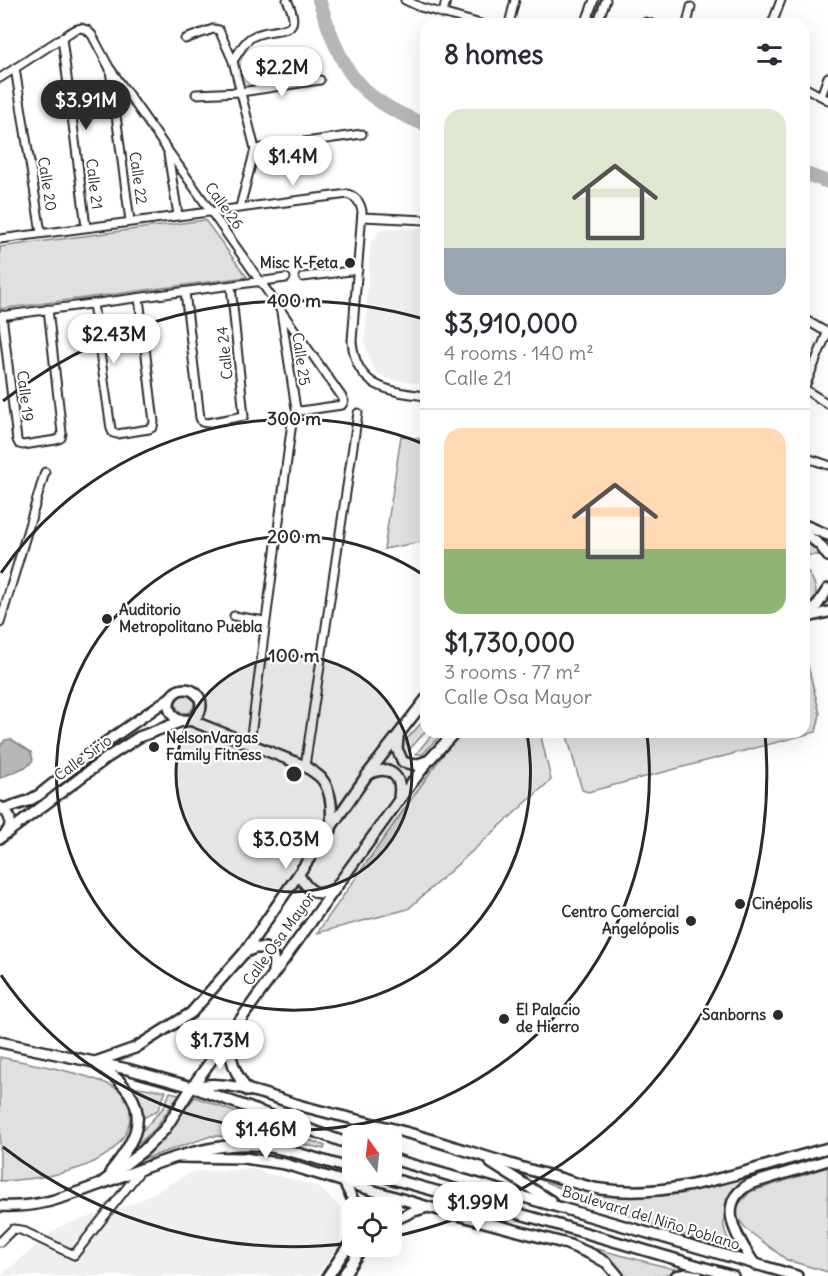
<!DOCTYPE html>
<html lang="en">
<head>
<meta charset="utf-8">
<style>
	body { margin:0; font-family:Delius,sans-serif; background:#f2f2f3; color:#2b2b33; height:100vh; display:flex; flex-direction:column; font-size:22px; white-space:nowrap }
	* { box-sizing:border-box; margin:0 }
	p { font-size:20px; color:#7c7c81 }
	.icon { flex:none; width:33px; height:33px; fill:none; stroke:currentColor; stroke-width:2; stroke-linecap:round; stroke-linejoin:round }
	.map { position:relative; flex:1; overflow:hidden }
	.details { position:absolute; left:420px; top:18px; width:390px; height:720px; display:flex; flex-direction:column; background:#fff; border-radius:18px; box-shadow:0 6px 24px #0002 }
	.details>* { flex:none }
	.needle { width:39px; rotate:345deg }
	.fabs { position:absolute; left:342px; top:1125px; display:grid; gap:12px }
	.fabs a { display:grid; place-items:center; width:60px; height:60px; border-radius:12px; background:#fff; box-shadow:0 6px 24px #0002; font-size:30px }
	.price { position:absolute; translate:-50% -51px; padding:0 14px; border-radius:21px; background:#fff; color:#222; font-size:20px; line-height:39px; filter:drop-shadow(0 2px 3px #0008) }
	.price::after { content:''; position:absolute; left:50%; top:36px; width:18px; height:14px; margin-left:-9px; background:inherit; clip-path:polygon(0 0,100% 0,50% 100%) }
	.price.active { background:#2b2b2b; color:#fff }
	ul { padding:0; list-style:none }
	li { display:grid; align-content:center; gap:12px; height:318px; padding:0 24px }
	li+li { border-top:2px solid #e1e1e2 }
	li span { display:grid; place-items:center; height:186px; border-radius:18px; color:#555 }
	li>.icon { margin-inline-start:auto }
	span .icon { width:108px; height:108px; fill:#fffc; stroke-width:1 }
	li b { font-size:26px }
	h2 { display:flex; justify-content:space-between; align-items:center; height:72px; padding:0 24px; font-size:26px }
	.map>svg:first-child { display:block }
</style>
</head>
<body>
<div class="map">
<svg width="828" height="1276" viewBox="0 0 828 1276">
	<rect width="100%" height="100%" fill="#fff"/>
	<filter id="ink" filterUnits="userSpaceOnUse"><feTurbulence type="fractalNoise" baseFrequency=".0167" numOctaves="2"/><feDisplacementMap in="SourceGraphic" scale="12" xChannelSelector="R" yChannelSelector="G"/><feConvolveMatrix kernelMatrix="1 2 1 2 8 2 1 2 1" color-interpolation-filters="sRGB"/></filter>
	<g filter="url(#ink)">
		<!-- built -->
		<g fill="#efefef">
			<polygon points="389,228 426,229 426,384 388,379 378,374 371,364 365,343 370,243 380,231"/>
			<polygon points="252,1169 317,1186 341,1208 340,1243 317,1276 0,1276 60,1226 133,1204 194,1171"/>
		</g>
		<!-- green -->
		<g fill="#e0e0e0" stroke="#868686" stroke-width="1.5">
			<polygon points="205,220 247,277 0,309 0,247"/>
			<polygon points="401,436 426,440 426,541 384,549"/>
			<polygon points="804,529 828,540 828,555 804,555"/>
			<path d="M804,568C815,579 824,600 804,607Z"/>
			<polygon points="804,650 820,714 816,732 588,792 582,790 566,732 804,732"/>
			<circle cx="185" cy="704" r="9"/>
			<polygon points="426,718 426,731 409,750 406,740"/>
			<polygon points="434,732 443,732 423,754 416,754"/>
			<polygon points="466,732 540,732 551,780 408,909 317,933 451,743"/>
			<path d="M0,1057C26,1063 111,1076 126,1096C132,1105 131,1118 128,1127C113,1171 40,1179 0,1181Z"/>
			<polygon points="130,1086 166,1091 158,1110 142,1119 136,1098"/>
			<polygon points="170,1092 179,1094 156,1128 134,1148 140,1133 164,1107"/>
			<polygon points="195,1097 325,1146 324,1149 272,1137 211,1136 138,1161 156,1145"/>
			<path d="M828,1155L755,1177C726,1189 711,1226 737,1250C663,1231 592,1202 522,1172L578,1189L659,1196L681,1194L717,1185Z"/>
			<polygon points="828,1167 828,1272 787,1260 746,1229 737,1217 737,1206 750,1192"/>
			<polygon points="597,1249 678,1270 661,1276 625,1276"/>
		</g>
		<!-- water -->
		<polygon fill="#b6b6b6" stroke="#7e7e7e" stroke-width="1.5" points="11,739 31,752 33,760 28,766 0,778 0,746 5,740"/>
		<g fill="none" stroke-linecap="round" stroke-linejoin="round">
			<!-- river -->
			<g stroke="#b6b6b6" stroke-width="14">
				<path d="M319,0C343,71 353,96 426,125"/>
				<polyline points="804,173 828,182"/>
			</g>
			<!-- street casing -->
			<g stroke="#2b2b2b" stroke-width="11">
				<g id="street">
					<polyline points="405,0 420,7 481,24"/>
					<polyline points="443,14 446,0"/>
					<polyline points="646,22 652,24"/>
					<polyline points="509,24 515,0"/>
					<polyline points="585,24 594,0"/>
					<polyline points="597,24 606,0"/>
					<polyline points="687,24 691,7"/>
					<polyline points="772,24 781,0"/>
					<polyline points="62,38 86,227"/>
					<polyline points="185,39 213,29 219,30 233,61 255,149 240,207"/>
					<path d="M233,61C239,53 244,40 254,36C276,25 306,39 287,0"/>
					<polyline points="15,68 41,233"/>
					<polyline points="110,70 130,221"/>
					<polyline points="0,78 74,30 81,28 87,30 92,35 109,67 342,397 344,401 342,405 300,411 296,409 281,312"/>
					<polyline points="804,87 828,100"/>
					<polyline points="196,94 241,92 320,80"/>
					<polyline points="821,96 828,77"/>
					<polyline points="255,149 362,134"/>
					<polyline points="168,154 178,215"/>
					<polyline points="362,217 426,220"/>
					<path d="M0,239L348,194C357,198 360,202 362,211L352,341C356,388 387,391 426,396"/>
					<polyline points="303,277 358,270"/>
					<polyline points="185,292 200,418 202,422 207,423 244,416 231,286"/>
					<polyline points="93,304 111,429 113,433 117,434 149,429 153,427 154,422 139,298"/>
					<polyline points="2,315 17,440 19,444 23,445 56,440 61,438 62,433 48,309"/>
					<polyline points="0,316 286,278"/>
					<polyline points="804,319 828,333"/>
					<polyline points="804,389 828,331"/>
					<polyline points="804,389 828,404"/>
					<polyline points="804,457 828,465"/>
					<polyline points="234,616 265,621"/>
					<polyline points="0,623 45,472"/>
					<polyline points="250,743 292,422"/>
					<polyline points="305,766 358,413"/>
					<polyline points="0,1242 13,1229 21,1230 74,1255 140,1171"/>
				</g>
			</g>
			<!-- secondary casing -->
			<g stroke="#2b2b2b" stroke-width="14">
				<g id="secondary">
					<polyline points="804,525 828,535"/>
					<polyline points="804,533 820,545 828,556"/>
					<polyline points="810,616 828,589"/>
					<polyline points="804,618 828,612"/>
					<circle cx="185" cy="705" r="16"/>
					<path d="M190,720L305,766C310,770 317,774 321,778C333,792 332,813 331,830"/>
					<polyline points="398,738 397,749 403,762 415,765 427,761"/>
					<path d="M369,774C389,764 403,776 399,797"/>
					<path d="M0,807C14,815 13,830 0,838"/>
					<polyline points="3,809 28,801 39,795 99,747 171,697"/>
					<polyline points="7,833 108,757 139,737 185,720"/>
					<path d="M299,875C307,889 316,898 332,890"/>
					<path d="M244,953L255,948H265C274,953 275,961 273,971"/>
					<path d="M229,1037C230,1060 234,1072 248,1091"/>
					<polyline points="0,1042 127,1069 192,1087 352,1145"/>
					<polyline points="95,1062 135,1048 191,1013 244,953 367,775 426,699"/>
					<path d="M98,1065C106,1071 117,1077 124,1086C151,1117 132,1145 111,1171"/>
					<path d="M192,1087C227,1078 268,1096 302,1106C343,1117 385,1126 426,1138C468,1151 510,1165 552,1176C568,1180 585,1187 601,1189C677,1200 755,1167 828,1148"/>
					<polyline points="179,1157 244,1158 285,1164 428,1207 567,1244 591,1254 607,1263 618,1276"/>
					<polyline points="392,1159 797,1276"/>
					<polyline points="491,1163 551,1201"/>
					<polyline points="374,1174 538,1219 733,1276"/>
					<polyline points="344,1182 357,1208"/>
					<polyline points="100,1184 144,1150 165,1129 192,1087 399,800 429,760 455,732"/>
					<path d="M0,1206C40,1208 65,1197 101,1184C144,1168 191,1148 237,1145C273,1142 318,1160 352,1169"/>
					<polyline points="392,1221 414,1211 428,1207"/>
					<path d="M755,1265C739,1240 713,1204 750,1184L828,1160"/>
					<polyline points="328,1276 352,1240"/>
					<polyline points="343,1276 363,1246"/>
					<polyline points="676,1276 687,1274 698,1276"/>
				</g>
			</g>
			<!-- street -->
			<use href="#street" stroke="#fff" stroke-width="7"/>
			<!-- secondary -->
			<use href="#secondary" stroke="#fff" stroke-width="9"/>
		</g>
	</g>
	<!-- distance rings -->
	<circle cx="294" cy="774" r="118" fill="#2b2b2b" fill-opacity=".12"/>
	<g fill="none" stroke="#2b2b2b" stroke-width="3">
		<circle cx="294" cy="774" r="118"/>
		<path d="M527 733A237 237 0 1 1 425 576"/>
		<path d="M1 573A355 355 0 0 1 424 444M647 734A355 355 0 0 1 1 975"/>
		<path d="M352 1243A473 473 0 0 1 3 1147M3 401A473 473 0 0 1 424 319M765 733A473 473 0 0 1 392 1237"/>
	</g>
	<!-- markers -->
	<g fill="#2b2b2b" stroke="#fff" stroke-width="2">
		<circle cx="350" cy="263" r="6"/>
		<circle cx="107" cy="619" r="6"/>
		<circle cx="154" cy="747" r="6"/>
		<circle cx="740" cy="904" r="6"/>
		<circle cx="691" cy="921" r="6"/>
		<circle cx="778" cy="1015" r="6"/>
		<circle cx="504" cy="1019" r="6"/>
	</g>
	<g text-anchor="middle" stroke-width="4.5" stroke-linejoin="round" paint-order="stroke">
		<!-- street labels -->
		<g font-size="15" fill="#2b2b2b" stroke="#fff">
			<text transform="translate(138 178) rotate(82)" y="5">Calle 22</text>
			<text transform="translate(47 184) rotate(81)" y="5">Calle 20</text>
			<text transform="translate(94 184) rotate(83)" y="5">Calle 21</text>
			<text transform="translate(224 206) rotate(54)" y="5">Calle 26</text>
			<text transform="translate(225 353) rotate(-96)" y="5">Calle 24</text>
			<text transform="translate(301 359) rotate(82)" y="5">Calle 25</text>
			<text transform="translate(25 396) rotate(83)" y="5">Calle 19</text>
			<text transform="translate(83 758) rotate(-36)" y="5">Calle Sirio</text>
			<text transform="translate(279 939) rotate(-54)" y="5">Calle Osa Mayor</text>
			<text transform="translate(651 1218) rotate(17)" y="5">Boulevard del Niño Poblano</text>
		</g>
		<!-- poi labels -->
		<g font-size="15" font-weight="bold" fill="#2b2b2b" stroke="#fff" text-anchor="start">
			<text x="338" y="268" text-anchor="end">Misc K-Feta</text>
			<text x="119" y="615">Auditorio<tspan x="119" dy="17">Metropolitano Puebla</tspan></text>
			<text x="166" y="743">NelsonVargas<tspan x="166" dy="17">Family Fitness</tspan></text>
			<text x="752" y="909">Cinépolis</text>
			<text x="679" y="917" text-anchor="end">Centro Comercial<tspan x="679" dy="17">Angelópolis</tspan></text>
			<text x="516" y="1015">El Palacio<tspan x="516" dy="17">de Hierro</tspan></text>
			<text x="766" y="1020" text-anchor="end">Sanborns</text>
		</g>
	</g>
	<circle cx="294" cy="774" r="9" fill="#2b2b2b" stroke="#fff" stroke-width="3"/>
	<g font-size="18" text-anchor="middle" font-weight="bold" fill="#2b2b2b" stroke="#fff" stroke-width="4.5" stroke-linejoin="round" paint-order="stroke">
		<text x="294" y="307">400 m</text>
		<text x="294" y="425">300 m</text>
		<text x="294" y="543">200 m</text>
		<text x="294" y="662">100 m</text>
	</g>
</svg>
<div class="fabs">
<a><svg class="needle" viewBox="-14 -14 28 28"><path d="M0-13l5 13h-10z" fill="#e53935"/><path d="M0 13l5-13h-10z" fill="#7c7c81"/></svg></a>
<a><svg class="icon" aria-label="locate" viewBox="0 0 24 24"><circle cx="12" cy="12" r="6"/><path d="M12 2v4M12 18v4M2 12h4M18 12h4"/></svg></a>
</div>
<b class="price" style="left:282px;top:98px">$2.2M</b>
<b class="price active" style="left:86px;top:131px">$3.91M</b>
<b class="price" style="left:293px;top:187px">$1.4M</b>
<b class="price" style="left:114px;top:365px">$2.43M</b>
<b class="price" style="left:286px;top:870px">$3.03M</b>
<b class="price" style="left:220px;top:1071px">$1.73M</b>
<b class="price" style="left:266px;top:1160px">$1.46M</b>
<b class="price" style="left:478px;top:1233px">$1.99M</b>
<section class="details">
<h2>8 homes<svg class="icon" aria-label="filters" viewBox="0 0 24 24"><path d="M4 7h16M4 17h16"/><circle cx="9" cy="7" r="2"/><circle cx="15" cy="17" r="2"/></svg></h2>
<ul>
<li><span style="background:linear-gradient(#dfe7d0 75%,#9aa5b1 0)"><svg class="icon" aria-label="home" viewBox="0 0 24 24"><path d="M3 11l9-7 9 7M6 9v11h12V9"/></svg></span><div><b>$3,910,000</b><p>4 rooms · 140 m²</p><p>Calle 21</p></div></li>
<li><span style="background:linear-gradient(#ffd9b3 65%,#8fb573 0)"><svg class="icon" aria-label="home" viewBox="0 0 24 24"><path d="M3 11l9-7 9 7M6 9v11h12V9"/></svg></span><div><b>$1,730,000</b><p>3 rooms · 77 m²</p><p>Calle Osa Mayor</p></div></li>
</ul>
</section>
</div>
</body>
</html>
